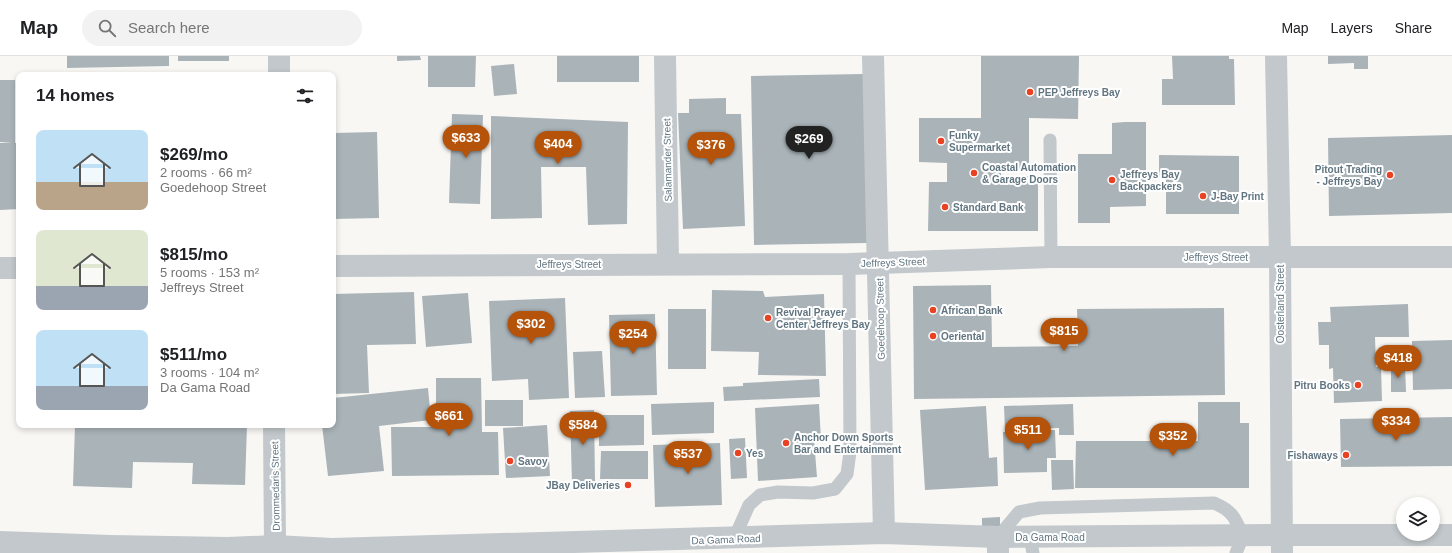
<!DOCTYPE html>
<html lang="en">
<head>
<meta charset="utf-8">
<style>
	body { margin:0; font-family:Arial,sans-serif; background:#f2f2f2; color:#202124; height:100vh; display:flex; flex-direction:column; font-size:15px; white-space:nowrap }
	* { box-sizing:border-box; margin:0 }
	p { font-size:13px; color:#757577 }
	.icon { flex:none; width:22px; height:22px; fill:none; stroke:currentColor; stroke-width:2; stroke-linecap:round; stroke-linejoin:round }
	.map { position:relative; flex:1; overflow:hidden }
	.drawer { position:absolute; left:16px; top:16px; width:320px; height:356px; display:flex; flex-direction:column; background:#fff; border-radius:8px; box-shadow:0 2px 6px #0003 }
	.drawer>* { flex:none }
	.controls { position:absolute; left:1396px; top:441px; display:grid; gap:8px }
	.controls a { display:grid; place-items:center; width:44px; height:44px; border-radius:50%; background:#fff; box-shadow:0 2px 6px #0003; font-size:20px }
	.price { position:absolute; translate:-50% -34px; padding:0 9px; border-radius:14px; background:#b45309; color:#fff; font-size:13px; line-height:26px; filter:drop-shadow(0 1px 2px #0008) }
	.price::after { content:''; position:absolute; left:50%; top:24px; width:12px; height:9px; margin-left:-6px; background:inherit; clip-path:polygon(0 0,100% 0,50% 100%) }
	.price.selected { background:#222; color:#fff }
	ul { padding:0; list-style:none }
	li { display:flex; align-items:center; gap:12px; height:100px; padding:0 20px }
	li span { display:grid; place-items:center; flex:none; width:112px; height:80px; border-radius:8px; color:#555 }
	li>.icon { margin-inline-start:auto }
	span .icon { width:48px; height:48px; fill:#fffc; stroke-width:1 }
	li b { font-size:17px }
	h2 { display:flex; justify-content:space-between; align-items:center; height:48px; padding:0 20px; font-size:17px }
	header { display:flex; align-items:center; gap:24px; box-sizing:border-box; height:56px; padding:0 20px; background:#fff; border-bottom:1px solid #e0e0e0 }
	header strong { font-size:19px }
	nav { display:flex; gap:22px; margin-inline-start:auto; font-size:14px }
	.search { width:280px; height:36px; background:#f2f2f2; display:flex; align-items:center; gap:10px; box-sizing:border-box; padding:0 14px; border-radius:22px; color:#757577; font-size:15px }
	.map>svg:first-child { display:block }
</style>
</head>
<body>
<header>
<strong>Map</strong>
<div class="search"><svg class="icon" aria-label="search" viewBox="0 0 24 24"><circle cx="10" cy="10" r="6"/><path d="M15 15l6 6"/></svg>Search here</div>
<nav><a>Map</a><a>Layers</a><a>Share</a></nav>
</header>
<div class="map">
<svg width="1452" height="497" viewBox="0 0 1452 497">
	<rect width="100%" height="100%" fill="#f8f7f4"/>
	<!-- building -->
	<g fill="#a9b3b8">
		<polygon points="67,0 169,0 169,10 67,12"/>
		<rect x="178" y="0" width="51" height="5"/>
		<polygon points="397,0 420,0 421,4 397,5"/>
		<polygon points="428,0 476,0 475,31 428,31"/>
		<rect x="557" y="0" width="82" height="26"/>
		<polygon points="981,0 1079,0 1078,63 1029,62 1029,114 1001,113 1001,120 1038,120 1038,175 928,175 929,126 947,126 947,107 919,106 919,62 981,62"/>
		<polygon points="1172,0 1229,0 1229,3 1234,3 1235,49 1162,49 1162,23 1173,23"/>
		<polygon points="1328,0 1368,0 1368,13 1354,13 1354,7 1328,8"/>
		<polygon points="514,8 517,38 494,40 491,10"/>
		<polygon points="236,16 237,19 178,19 178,18"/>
		<polygon points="864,18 867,187 754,189 751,20"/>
		<polygon points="0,24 15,24 15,87 19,87 19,153 0,154 0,87 12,87 0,86"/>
		<polygon points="726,42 726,58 741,58 745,170 683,173 678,57 689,57 689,43"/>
		<polygon points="452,58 483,59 480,148 449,147"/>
		<polygon points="491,60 628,66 627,168 588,169 586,111 541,111 542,162 491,163"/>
		<polygon points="1125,66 1146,66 1146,150 1110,151 1110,167 1078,167 1078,98 1112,98 1112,67"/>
		<polygon points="377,76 379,162 333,163 333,77"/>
		<polygon points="1452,79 1452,157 1329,160 1328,82"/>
		<polygon points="1159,99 1239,100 1239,158 1166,158 1166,122 1159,121"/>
		<polygon points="991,229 992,291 1078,290 1077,253 1224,252 1225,339 914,343 913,230"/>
		<polygon points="712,234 763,235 765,241 824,238 826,320 758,319 759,296 711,295"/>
		<polygon points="414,236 416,288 367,289 369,337 333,338 333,238"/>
		<polygon points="468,237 472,287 426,291 422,240"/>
		<polygon points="565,242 569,342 529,344 528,323 492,325 489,245"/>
		<polygon points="1408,248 1409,281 1375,281 1376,311 1381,311 1382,345 1334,347 1333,312 1329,313 1329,289 1319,289 1318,266 1331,266 1330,251"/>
		<rect x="668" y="253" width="38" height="60"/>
		<polygon points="655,258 657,339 611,340 609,259"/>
		<polygon points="1452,284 1452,333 1413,334 1412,285"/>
		<polygon points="602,295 605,341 575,342 573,296"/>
		<polygon points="1391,310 1405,310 1406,336 1391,336"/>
		<polygon points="436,322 481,322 482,376 498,376 499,419 392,420 391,371 436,371"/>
		<polygon points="819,323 820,341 724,345 723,331 743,330 743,327"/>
		<polygon points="428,332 431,364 379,370 384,415 328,420 322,369 333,369 333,342"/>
		<rect x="485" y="344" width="38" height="26"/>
		<polygon points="714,346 714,377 652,379 651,348"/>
		<polygon points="1198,346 1240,346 1240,367 1249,367 1249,432 1075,432 1076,385 1198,385"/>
		<polygon points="819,348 821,384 814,384 817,421 758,425 755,352"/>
		<polygon points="1073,348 1074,379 1059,379 1059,372 1005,374 1004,350"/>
		<polygon points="986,350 989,402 997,401 998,430 925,434 920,354"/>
		<polygon points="594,354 595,426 572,427 570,355"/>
		<polygon points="599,359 644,359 644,389 599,390"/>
		<polygon points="1452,361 1452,410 1341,411 1340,363"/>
		<polygon points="75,369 247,369 245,429 192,428 193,407 133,406 132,432 73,430"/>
		<polygon points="547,369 550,420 506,422 503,372"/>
		<polygon points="1055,374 1056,402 1047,402 1047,416 1004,417 1003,376"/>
		<polygon points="745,382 747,422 731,423 729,383"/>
		<polygon points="720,387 722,449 655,451 653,389"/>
		<polygon points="601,395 648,395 648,423 600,423"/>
		<polygon points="1051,404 1073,404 1074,433 1052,434"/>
		<polygon points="1000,461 1000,471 982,472 982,462"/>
	</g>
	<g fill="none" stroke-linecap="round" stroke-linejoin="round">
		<!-- service -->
		<g stroke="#c2c8cb" stroke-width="13">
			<polyline points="1050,84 1051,201"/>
			<path d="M998,481L1019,456L1040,452L1214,447C1233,455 1235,462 1243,480L1236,497"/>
			<polyline points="1030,481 1033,497"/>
			<polyline points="734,483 749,449 760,439 778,436 813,437 835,433 847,418 850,396 849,208"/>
		</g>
		<!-- minor -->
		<g stroke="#c2c8cb" stroke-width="22">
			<polyline points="665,0 668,207"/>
			<polyline points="873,0 884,477"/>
			<polyline points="1276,0 1280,200 1282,497"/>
			<polyline points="279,19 279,0"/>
			<polyline points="333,210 849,208 1051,201 1452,201"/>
			<polyline points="0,212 19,212"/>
			<polyline points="274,369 275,490"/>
			<polyline points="998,497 998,481"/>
		</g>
		<!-- tertiary -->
		<polyline stroke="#c2c8cb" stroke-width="22" points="0,486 110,490 228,492 275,490 332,493 884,477 998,481 1281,479 1452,479"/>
	</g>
	<!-- markers -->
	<g fill="#e94223" stroke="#fff" stroke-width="1.5">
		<circle cx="1030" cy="36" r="4"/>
		<circle cx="941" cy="85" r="4"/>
		<circle cx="974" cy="117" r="4"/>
		<circle cx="1390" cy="119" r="4"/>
		<circle cx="1112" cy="124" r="4"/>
		<circle cx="1203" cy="140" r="4"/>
		<circle cx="945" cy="151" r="4"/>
		<circle cx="933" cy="254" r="4"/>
		<circle cx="768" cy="262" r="4"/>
		<circle cx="933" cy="280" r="4"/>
		<circle cx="1358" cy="329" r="4"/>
		<circle cx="786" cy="387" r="4"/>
		<circle cx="738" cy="397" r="4"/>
		<circle cx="1346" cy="399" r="4"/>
		<circle cx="510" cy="405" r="4"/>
		<circle cx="628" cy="429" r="4"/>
	</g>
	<g text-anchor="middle" stroke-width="4" stroke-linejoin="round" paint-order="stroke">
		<!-- poi labels -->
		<g font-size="10" font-weight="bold" fill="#617581" stroke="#fff" text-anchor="start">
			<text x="1038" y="40">PEP Jeffreys Bay</text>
			<text x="949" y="83">Funky<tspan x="949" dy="12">Supermarket</tspan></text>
			<text x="982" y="115">Coastal Automation<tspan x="982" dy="12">&amp; Garage Doors</tspan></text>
			<text x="1382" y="117" text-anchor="end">Pitout Trading<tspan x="1382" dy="12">- Jeffreys Bay</tspan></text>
			<text x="1120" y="122">Jeffreys Bay<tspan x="1120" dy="12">Backpackers</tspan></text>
			<text x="1211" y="144">J-Bay Print</text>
			<text x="953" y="155">Standard Bank</text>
			<text x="941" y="258">African Bank</text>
			<text x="776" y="260">Revival Prayer<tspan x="776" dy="12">Center Jeffreys Bay</tspan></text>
			<text x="941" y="284">Oeriental</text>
			<text x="1350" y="333" text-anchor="end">Pitru Books</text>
			<text x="794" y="385">Anchor Down Sports<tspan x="794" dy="12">Bar and Entertainment</tspan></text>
			<text x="746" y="401">Yes</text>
			<text x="1338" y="403" text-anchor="end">Fishaways</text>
			<text x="518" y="409">Savoy</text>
			<text x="620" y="433" text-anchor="end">JBay Deliveries</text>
		</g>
		<!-- street labels -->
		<g font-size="10" fill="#617581" stroke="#fff">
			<text transform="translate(667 104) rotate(-91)" y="4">Salamander Street</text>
			<text x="1216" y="205">Jeffreys Street</text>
			<text transform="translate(893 206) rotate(-2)" y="4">Jeffreys Street</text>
			<text x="569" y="212">Jeffreys Street</text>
			<text transform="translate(1280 248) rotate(-90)" y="4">Oosterland Street</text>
			<text transform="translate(880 263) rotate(-91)" y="4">Goedehoop Street</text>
			<text transform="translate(275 430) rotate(-91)" y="4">Drommedaris Street</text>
			<text x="1050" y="485">Da Gama Road</text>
			<text transform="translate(726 483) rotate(-2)" y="4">Da Gama Road</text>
		</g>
	</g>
</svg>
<div class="controls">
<a><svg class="icon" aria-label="layers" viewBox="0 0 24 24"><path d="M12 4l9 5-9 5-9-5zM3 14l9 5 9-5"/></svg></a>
</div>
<b class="price" style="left:466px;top:103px">$633</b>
<b class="price selected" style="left:809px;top:104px">$269</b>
<b class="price" style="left:558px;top:109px">$404</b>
<b class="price" style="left:711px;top:110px">$376</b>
<b class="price" style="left:531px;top:289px">$302</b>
<b class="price" style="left:1064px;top:296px">$815</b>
<b class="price" style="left:633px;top:299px">$254</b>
<b class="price" style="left:1398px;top:323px">$418</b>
<b class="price" style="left:449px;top:381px">$661</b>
<b class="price" style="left:1396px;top:386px">$334</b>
<b class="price" style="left:583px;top:390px">$584</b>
<b class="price" style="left:1028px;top:395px">$511</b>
<b class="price" style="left:1173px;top:401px">$352</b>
<b class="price" style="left:688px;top:419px">$537</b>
<section class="drawer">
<h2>14 homes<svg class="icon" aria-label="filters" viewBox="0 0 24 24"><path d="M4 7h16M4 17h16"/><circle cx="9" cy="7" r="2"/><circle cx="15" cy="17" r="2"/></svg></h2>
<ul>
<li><span style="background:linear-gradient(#bfe0f5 65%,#b9a48a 0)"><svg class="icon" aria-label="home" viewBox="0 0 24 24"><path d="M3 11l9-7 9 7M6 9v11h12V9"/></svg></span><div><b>$269/mo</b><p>2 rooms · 66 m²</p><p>Goedehoop Street</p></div></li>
<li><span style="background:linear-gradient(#dfe7d0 70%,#9aa5b1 0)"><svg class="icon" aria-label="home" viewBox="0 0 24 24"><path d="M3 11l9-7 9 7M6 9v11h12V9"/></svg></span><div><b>$815/mo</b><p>5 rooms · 153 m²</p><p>Jeffreys Street</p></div></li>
<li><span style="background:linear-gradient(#bfe0f5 70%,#9aa5b1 0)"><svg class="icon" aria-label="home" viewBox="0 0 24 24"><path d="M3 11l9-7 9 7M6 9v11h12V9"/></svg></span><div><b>$511/mo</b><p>3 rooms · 104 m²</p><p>Da Gama Road</p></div></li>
</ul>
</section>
</div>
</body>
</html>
